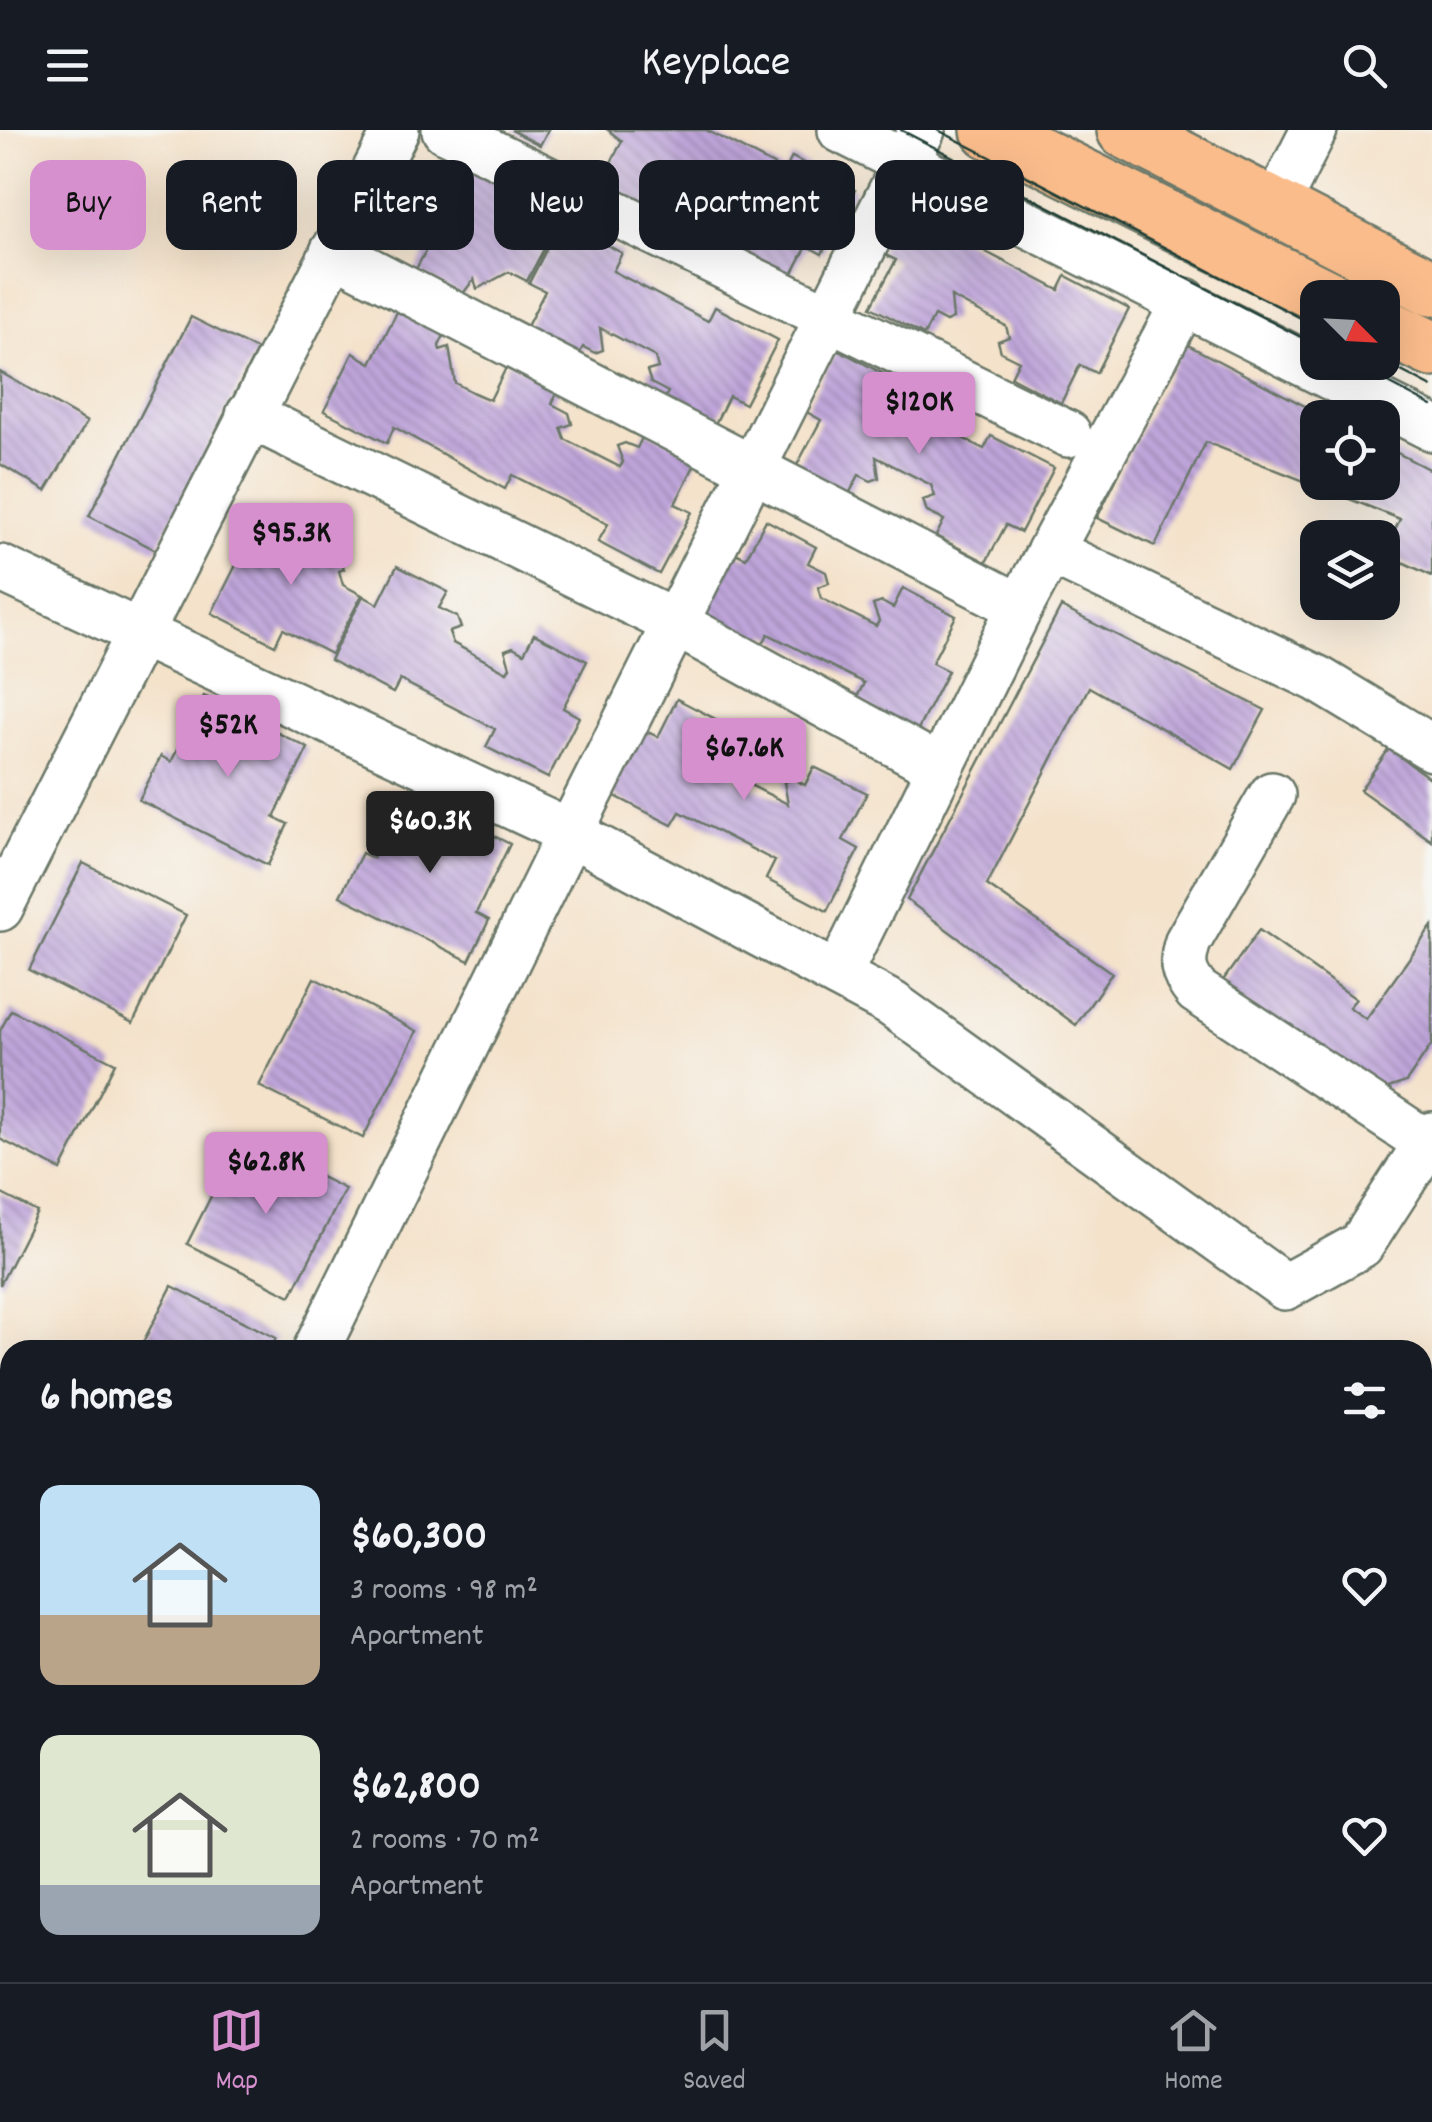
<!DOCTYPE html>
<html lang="en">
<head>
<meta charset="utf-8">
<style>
	body { margin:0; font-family:Dekko,sans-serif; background:#20242c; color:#f1f3f6; height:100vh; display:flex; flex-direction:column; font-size:38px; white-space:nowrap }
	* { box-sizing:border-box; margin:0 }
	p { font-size:32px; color:#9ea1a6 }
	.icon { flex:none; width:55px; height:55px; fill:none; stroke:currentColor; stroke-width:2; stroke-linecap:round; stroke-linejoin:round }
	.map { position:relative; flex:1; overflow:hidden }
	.drawer { position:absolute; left:0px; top:1210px; width:1432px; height:642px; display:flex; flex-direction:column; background:#171b24; border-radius:30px 30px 0 0; box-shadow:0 10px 40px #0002 }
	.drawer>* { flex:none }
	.banner { position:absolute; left:30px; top:30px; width:1372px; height:90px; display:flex; gap:20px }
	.needle { width:65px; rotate:114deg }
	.controls { position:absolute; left:1300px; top:150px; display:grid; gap:20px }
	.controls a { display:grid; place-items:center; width:100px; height:100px; border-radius:20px; background:#171b24; box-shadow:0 10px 40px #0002; font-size:50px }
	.price { position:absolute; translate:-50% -85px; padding:0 22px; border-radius:10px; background:#d690ce; color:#111; font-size:32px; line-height:65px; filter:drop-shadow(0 2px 5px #0008) }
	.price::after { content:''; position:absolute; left:50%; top:60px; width:30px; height:22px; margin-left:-15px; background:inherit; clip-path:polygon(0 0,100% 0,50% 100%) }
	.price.selected { background:#222; color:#fff }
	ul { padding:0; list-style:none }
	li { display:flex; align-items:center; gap:30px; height:250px; padding:0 40px }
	li span { display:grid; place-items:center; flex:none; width:280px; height:200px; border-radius:20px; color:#555 }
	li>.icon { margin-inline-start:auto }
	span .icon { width:120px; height:120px; fill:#fffc; stroke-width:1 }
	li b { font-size:42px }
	h2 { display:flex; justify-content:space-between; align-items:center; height:120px; padding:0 40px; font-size:42px }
	.pill { padding:0 35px; border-radius:20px; background:#171b24; box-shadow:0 10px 40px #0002; font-size:35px; line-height:90px }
	.pill.selected { background:#d690ce; color:#111 }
	header { display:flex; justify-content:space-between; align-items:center; height:130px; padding:0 40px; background:#171b24; font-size:45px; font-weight:600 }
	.tab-bar { display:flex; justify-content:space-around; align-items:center; height:140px; border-top:2px solid #363941; background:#171b24; font-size:28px; color:#9ea1a6 }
	.tab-bar a { display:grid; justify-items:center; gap:5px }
	.tab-bar .selected { color:#d690ce }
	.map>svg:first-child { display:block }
</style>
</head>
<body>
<header><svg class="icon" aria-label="menu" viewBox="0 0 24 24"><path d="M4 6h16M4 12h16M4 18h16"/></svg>Keyplace<svg class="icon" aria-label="search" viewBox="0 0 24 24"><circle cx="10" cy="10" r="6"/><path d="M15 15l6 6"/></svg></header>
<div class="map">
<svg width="1432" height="1852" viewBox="0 0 1432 1852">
	<defs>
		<pattern id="forest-firs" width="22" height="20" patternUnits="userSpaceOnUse" patternTransform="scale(2.5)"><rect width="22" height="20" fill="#7bb878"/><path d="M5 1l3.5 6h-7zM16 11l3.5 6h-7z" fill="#649763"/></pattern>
		<pattern id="building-back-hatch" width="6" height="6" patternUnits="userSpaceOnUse" patternTransform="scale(2.5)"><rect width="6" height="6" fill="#bfa5da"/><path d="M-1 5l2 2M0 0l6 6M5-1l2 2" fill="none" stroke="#9b88b2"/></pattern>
	</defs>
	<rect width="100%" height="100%" fill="#f6f6f2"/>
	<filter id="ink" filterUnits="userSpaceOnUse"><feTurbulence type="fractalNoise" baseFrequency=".01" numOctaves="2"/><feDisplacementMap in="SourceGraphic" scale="20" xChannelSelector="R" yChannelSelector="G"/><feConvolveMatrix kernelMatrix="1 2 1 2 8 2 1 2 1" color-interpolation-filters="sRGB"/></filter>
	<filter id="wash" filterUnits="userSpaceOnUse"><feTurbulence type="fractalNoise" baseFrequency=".0048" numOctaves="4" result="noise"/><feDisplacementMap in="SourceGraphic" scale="40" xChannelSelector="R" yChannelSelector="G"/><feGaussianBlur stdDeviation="2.25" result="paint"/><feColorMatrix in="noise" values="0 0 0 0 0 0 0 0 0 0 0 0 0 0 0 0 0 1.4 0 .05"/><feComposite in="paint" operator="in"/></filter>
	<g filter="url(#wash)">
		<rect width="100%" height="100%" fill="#f4e2ca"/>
		<!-- forest -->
		<polygon fill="url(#forest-firs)" stroke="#4d7a56" stroke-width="2.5" points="0,1537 10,1543 10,1842 28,1843 25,1852 0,1852"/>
		<g id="blocks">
			<!-- building -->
			<g fill="url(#building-back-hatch)">
				<polygon points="511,0 548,0 540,15"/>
				<polygon points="608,0 706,0 785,41 792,27 855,60 822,124 807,116 787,154 737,128 745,112 728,103 724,92 735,88 732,77 677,48 680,70 672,72 660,67 650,86 598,58 622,11"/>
				<polygon points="454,19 517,51 509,67 558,92 527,151 509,142 477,159 474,149 462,165 415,141 444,86 425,77"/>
				<polygon points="911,60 973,92 963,110 1059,160 1066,146 1129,179 1096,243 1080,235 1061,273 1011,247 1019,231 1001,222 998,211 1009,207 1006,196 951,167 953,189 946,192 934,186 924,205 871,177 896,130 879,122"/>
				<polygon points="561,91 622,123 613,141 708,191 715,177 778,210 745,274 729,266 710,304 660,278 668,262 651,253 647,241 658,238 655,227 600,198 603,220 595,223 583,217 573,236 521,208 545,161 529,153"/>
				<polygon points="399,178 446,201 439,216 440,220 449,217 455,253 474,263 490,270 509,232 559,258 552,274 569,283 572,294 561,298 565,309 620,337 623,332 617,316 625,313 637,318 646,300 699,326 675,374 692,382 659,444 598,412 608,394 512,345 505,359 394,297 387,313 324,281 353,223 371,233"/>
				<polygon points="191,187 257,220 156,420 89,386"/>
				<polygon points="1184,213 1328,288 1318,288 1318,352 1382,352 1382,315 1432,341 1432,446 1396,429 1389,413 1400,389 1206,312 1155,416 1097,388"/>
				<polygon points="837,219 898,252 889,270 984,319 991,306 1054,338 1021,402 1006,395 986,432 936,406 944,390 927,382 923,370 935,366 931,355 876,327 879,348 871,351 859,345 849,364 796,337 821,290 805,281"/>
				<polygon points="0,242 87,292 46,361 0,334"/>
				<polygon points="287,379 334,404 327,418 328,422 338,419 344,439 339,441 343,455 362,465 331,524 283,499 275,515 212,483 241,425 259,435"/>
				<polygon points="766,390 816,417 808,433 826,442 829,453 818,457 821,468 876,496 879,491 873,475 882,472 893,478 903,458 956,486 932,533 948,541 916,603 855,571 864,553 768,504 761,517 698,485 731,421 746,428"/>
				<polygon points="397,436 448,462 439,478 457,487 461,498 449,502 453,513 507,542 510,537 505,520 513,517 524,523 534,504 587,531 563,578 579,587 548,648 486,617 495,599 400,550 393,563 330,530 363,466 378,474"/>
				<polygon points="1061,477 1265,580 1233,639 1089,557 987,755 1112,843 1076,895 907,770"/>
				<polygon points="204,566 308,618 274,687 288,694 268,735 139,670 161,626 171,632"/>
				<polygon points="677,569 727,595 719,610 737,619 740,631 729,634 732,646 788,674 784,652 793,649 805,655 814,637 867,663 843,710 859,719 827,781 766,749 775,731 680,682 672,695 609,663 642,599 658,607"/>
				<polygon points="1389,619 1432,650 1432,711 1360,660"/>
				<polygon points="406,662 510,714 476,783 489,790 469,831 340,766 362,723 373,728"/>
				<polygon points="83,733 186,785 133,893 29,840"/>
				<polygon points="1432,796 1432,914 1406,952 1371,964 1219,856 1259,800 1356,869 1349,877 1366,889"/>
				<polygon points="314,848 417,901 363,1008 259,956"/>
				<polygon points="11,880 115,933 61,1040 0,1009 0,901"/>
				<polygon points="241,1007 345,1059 291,1166 187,1114"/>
				<polygon points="0,1063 37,1082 0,1155"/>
				<polygon points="172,1156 276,1208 270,1220 139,1220"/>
			</g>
		</g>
	</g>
	<g filter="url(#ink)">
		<use href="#blocks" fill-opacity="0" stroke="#6a7768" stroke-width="2.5"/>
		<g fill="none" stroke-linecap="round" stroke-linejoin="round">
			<!-- minor casing -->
			<g stroke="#6a7768" stroke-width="50">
				<g id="minor">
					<polyline points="445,0 1068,304"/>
					<polyline points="841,0 1432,298"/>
					<polyline points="922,0 570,703 892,874 1285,1157 1361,1115 1432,1005"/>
					<polyline points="1275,77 1314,0"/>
					<polyline points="333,122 1020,477"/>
					<polyline points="249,285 675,493 940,638"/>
					<polyline points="1050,421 1318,549 1432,618"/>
					<polyline points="0,438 570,703 316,1220"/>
					<path d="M1272,665L1188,811C1181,833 1182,843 1197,861L1427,1013"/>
					<polyline points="0,778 396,0"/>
					<polyline points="838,845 1020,477 1185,171"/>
				</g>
			</g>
			<!-- major casing -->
			<g stroke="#6a7768" stroke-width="60">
				<g id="major">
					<polyline points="0,1434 10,1440"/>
					<polyline points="581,1842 593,1852"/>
				</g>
			</g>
			<!-- highway casing -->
			<g stroke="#6a7768" stroke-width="60">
				<g id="highway">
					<polyline points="989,0 1327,168"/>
					<polyline points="1125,0 1432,158"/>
					<polyline points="1382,195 1432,219"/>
				</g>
			</g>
			<!-- minor -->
			<use href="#minor" stroke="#fff" stroke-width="45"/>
			<!-- major -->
			<use href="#major" stroke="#fabc8b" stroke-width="55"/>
			<!-- highway -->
			<use href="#highway" stroke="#fabc8b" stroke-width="55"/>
			<!-- tram -->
			<g stroke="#1f3d34" stroke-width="2.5">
				<polyline points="901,0 1318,216"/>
				<polyline points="938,0 1318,197"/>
				<polyline points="1382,231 1432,257"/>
				<polyline points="1349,232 1432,276"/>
			</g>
		</g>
	</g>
</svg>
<div class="controls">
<a><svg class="needle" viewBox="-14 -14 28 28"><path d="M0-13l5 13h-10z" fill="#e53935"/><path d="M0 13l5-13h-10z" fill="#9ea1a6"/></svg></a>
<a><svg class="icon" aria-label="locate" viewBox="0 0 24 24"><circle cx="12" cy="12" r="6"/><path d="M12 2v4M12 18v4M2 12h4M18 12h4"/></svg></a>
<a><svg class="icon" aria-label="layers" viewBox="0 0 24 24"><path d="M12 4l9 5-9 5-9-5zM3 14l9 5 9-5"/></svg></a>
</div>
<b class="price" style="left:919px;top:327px">$120K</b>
<b class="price" style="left:291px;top:458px">$95.3K</b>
<b class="price" style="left:228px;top:650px">$52K</b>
<b class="price" style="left:744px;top:673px">$67.6K</b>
<b class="price selected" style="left:430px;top:746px">$60.3K</b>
<b class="price" style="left:266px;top:1087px">$62.8K</b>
<div class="banner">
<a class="pill selected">Buy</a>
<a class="pill">Rent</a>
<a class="pill">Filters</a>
<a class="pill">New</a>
<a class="pill">Apartment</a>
<a class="pill">House</a>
</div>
<section class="drawer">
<h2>6 homes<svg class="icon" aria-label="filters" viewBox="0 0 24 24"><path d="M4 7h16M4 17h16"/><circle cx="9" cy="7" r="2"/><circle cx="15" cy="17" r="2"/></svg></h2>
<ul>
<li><span style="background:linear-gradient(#bfe0f5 65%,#b9a48a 0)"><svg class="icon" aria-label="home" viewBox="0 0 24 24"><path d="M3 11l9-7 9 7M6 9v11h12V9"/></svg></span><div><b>$60,300</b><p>3 rooms · 98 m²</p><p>Apartment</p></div><svg class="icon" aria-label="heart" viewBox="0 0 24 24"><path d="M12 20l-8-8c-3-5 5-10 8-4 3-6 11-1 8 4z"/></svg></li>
<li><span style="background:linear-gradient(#dfe7d0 75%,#9aa5b1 0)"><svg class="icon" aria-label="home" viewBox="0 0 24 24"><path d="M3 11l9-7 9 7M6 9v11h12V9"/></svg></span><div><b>$62,800</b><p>2 rooms · 70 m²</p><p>Apartment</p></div><svg class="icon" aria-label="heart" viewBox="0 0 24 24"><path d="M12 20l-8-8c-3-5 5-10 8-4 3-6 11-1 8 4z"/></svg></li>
</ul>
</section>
</div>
<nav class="tab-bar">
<a class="selected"><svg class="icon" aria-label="map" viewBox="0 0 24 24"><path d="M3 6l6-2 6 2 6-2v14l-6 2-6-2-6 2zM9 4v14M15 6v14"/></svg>Map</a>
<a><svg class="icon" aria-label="saved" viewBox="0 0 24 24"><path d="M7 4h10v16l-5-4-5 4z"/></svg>Saved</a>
<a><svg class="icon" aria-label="home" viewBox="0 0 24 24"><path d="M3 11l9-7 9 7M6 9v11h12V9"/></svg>Home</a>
</nav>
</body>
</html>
